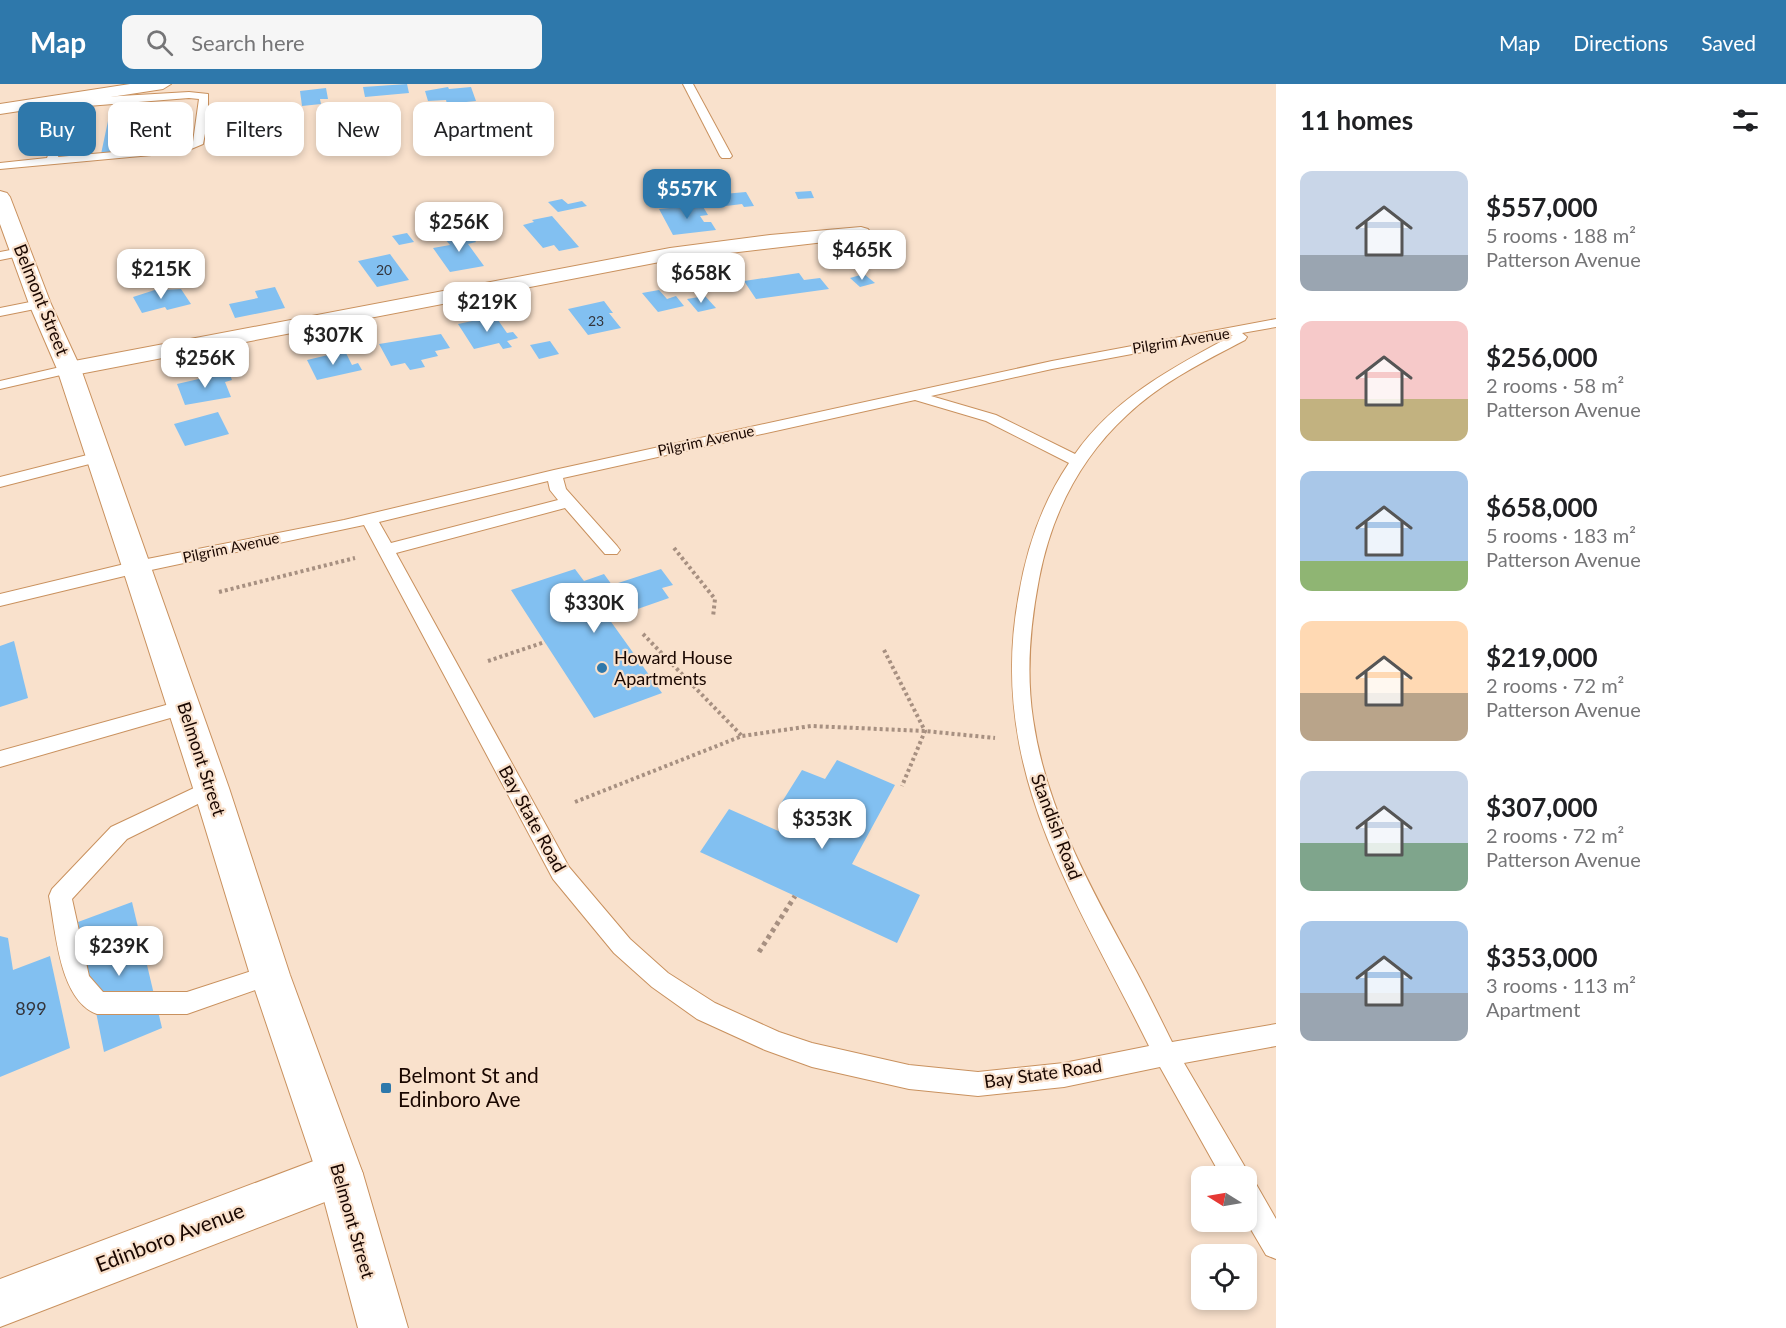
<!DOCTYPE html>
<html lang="en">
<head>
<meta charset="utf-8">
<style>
	body { margin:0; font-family:Lato,sans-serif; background:#f6f6f6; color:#202124; height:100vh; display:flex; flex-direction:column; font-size:22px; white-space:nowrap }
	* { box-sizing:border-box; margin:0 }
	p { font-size:20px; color:#757577 }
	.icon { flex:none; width:33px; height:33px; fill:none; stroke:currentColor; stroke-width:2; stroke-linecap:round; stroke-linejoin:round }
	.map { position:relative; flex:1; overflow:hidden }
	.details { display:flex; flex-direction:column; background:#fff; width:510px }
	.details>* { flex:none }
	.top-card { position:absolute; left:18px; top:18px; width:570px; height:54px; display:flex; gap:12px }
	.needle { width:39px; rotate:281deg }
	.tools { position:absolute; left:1191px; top:1082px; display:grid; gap:12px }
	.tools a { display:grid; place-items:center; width:66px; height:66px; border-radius:12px; background:#fff; box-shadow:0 3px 9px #0003; font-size:30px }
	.price { position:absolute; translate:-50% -51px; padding:0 14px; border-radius:12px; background:#fff; color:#222; font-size:20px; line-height:39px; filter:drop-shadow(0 2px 3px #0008) }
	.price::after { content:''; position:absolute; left:50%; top:36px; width:18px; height:14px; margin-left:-9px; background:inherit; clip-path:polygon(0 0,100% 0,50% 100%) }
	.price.current { background:#2e78ab; color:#fff }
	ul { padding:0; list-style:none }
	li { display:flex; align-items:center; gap:18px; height:150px; padding:0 24px }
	li span { display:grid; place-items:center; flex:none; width:168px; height:120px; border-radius:12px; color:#555 }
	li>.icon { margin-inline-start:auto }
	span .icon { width:72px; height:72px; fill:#fffc; stroke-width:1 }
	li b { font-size:26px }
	h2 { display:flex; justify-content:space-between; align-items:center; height:72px; padding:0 24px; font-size:26px }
	.tag { padding:0 21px; border-radius:12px; background:#fff; box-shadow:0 3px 9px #0003; font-size:21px; line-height:54px }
	.tag.current { background:#2e78ab; color:#fff }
	header { display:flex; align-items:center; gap:36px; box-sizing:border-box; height:84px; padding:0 30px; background:#2e78ab; color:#fff }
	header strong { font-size:28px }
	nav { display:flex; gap:33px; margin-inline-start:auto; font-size:21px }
	.search { width:420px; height:54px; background:#f6f6f6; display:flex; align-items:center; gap:15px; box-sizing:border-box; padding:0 21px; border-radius:12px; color:#757577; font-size:22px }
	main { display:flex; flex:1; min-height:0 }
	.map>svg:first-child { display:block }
</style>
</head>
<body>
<header>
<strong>Map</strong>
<div class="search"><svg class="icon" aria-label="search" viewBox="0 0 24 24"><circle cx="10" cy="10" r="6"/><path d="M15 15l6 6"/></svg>Search here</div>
<nav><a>Map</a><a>Directions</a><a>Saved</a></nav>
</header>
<main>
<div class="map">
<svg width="1276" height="1244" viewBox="0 0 1276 1244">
	<rect width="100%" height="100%" fill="#f9e1cc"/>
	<!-- building -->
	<g fill="#82c0f1">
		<polygon points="407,0 409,9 365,13 363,3"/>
		<polygon points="448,3 449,5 471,3 476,17 447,20 446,16 428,17 425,7"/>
		<polygon points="326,4 328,15 320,15 321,20 302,22 300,7"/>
		<polygon points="169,19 163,64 101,70 111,23"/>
		<polygon points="811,107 814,114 798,115 795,108"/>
		<polygon points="746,108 754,122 744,123 742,120 718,123 712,111"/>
		<polygon points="562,115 568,120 582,117 587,122 558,128 548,118"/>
		<polygon points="702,121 708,131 700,132 704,138 711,138 716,146 673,151 659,125"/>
		<polygon points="480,129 489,142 464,146 457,136"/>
		<polygon points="552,132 579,163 559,167 554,161 543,164 523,141 534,138 532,136"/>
		<polygon points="407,149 414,158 399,161 392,152"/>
		<polygon points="470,149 476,158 468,160 484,182 450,188 433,164 450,161 444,154"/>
		<polygon points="390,170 409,196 377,203 358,177"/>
		<polygon points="799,189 804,196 820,194 829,205 756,215 744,197"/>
		<polygon points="864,190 875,199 860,203 850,194"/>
		<polygon points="275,203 285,224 235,234 229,220 258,214 255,207"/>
		<polygon points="161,204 162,206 181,205 191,220 167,226 165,223 142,229 133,213"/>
		<polygon points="659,206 667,215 676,212 684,222 658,228 642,209"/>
		<polygon points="705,212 716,224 698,228 687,215"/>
		<polygon points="604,217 613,229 609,229 621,244 588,251 568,225"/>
		<polygon points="491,233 494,237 498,236 507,249 513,248 518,254 507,257 512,263 503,265 499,259 474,265 458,240"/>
		<polygon points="441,250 450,264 435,267 438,272 421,276 425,283 410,286 405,279 391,282 379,260"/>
		<polygon points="550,257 559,270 539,275 530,261"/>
		<polygon points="345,267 352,281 358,279 362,286 317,296 307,276"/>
		<polygon points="229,288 232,296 225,298 231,313 185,321 177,300"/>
		<polygon points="218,328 229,350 185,362 174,340"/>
		<polygon points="575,485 584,497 604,490 612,501 661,485 673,501 662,504 669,514 609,535 662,609 594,634 511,506"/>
		<polygon points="14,557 28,614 0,623 0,562"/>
		<polygon points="837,676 895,701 852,780 920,811 897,859 700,768 729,725 792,753 804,732 780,721 802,686 825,695"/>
		<polygon points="132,818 162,944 104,968 78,838"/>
		<polygon points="0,852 8,854 13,886 50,872 70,964 0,993"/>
	</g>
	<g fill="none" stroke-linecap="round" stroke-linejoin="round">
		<!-- lane casing -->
		<g stroke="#c9915e" stroke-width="2">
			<g id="lane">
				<polygon points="683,0 693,0 732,72 730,74 722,74 720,72"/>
				<path d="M102,5L107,8L103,13L189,8L208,10V34L203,60L184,68L0,85V79L47,74L67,19L93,14L98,6ZM189,14L199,15L193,58L182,62L58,73L75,23Z"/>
				<polygon points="21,164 25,165 27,168 25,171 0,176 0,168"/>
				<polygon points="40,216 47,220 45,223 0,232 0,224"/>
				<path d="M1276,235V243L1242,249L1247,253L1245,256C1203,278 1162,298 1127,331C1079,375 1051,432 1039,495C1030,542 1026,588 1033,635C1046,726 1092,806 1135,885C1148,909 1160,934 1172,958L1276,940V962L1184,979L1245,1083L1249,1092L1247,1097L1256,1100L1276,1135V1175L1266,1171L1246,1137V1092H1221L1160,983L1064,1003L978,1012L909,1005L812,983L765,966L697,935L652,903L614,869L553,795L364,441L137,489L0,522V510L137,477L344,436L554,386L1052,277ZM1233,251C1174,283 1115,313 1075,370L996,331L931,312L1052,285ZM915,316L986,337L1069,379C1042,419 1027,463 1019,510C986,685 1075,812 1149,962L1064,979L978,988L909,981L812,959L779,948L715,919L668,889L630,855L569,783L396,469L565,424L605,470H617L620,466L617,462L566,405L563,394ZM548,397L550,406L558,416L391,459L379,438Z"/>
				<polygon points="69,281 74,282 76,285 74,288 0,305 0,297"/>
				<polygon points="99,368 105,370 107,373 105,376 0,403 0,393"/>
				<polygon points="184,616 191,618 194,623 191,628 0,683 0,667"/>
				<path d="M211,696L218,698L221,704L218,710L127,755L72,815L89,892L103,908H187L270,881L278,884L282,891L278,898L187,930H97C59,916 56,847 49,812L52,805L111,743Z"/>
			</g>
		</g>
		<!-- street casing -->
		<g stroke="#c9915e" stroke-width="2">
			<g id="street">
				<polygon points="861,143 868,145 871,149 868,153 670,176 69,292 60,290 57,285 60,280 69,278 670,164 770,151"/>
				<polygon points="340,1067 356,1074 363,1090 356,1106 0,1243 0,1195"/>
			</g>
		</g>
		<!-- secondary casing -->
		<g stroke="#c9915e" stroke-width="2">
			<g id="secondary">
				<polygon points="130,0 171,0 163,5 0,30 0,20"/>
				<polygon points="0,107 7,109 10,113 51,220 81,285 229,704 290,891 363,1090 408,1244 358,1244 317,1090 250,891 193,704 122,483 57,285 29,220 0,140"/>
			</g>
		</g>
		<!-- path-far1 -->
		<g stroke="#a79081" stroke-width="4" stroke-dasharray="3 3" stroke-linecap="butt">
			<polyline points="674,464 715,515 713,533"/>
			<polyline points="219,508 355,474"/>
			<polyline points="643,550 742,652"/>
			<polyline points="884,566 925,647 902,702"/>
			<polyline points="488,577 545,558"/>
			<polyline points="575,718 742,652 811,642 925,647 995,654"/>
		</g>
		<!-- path -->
		<polyline stroke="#a79081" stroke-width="5" stroke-dasharray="4 4" stroke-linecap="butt" points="759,868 795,812"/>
		<!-- lane -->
		<use href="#lane" fill="#fff" fill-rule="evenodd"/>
		<!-- street -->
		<use href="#street" fill="#fff" fill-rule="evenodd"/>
		<!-- secondary -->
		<use href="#secondary" fill="#fff" fill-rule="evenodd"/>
	</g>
	<!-- markers -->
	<g fill="#2e78ab" stroke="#f9e1cc" stroke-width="2">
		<circle cx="602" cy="584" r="6"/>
		<rect x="380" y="998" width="12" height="12" rx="3"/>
	</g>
	<g text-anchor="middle" stroke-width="4.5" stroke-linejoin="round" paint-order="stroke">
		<!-- far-number labels -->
		<g font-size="14" fill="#34353c">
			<text x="384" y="191">20</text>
			<text x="596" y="242">23</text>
		</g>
		<!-- far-street labels -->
		<g font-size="15" fill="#1a0700" stroke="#f9e1cc">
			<text transform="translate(1181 257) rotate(-9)" y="5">Pilgrim Avenue</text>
			<text transform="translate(706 357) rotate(-12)" y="5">Pilgrim Avenue</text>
			<text transform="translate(231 464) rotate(-12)" y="5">Pilgrim Avenue</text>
		</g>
		<!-- street labels -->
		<g font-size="18" fill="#1a0700" stroke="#f9e1cc">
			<text transform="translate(41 216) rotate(68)" y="6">Belmont Street</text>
			<text transform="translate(201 675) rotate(72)" y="6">Belmont Street</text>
			<text transform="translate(532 735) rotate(61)" y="6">Bay State Road</text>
			<text transform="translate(1056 743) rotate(69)" y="6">Standish Road</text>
			<text transform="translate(1043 990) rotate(-8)" y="6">Bay State Road</text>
			<text transform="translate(352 1137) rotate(74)" y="6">Belmont Street</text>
		</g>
		<!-- poi labels -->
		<g font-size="18" fill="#1a0700" stroke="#f9e1cc" text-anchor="start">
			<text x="614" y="580">Howard House<tspan x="614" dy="21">Apartments</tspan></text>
		</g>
		<!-- near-number labels -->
		<g font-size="18" fill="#34353c">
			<text x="31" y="931">899</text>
		</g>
		<!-- near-poi labels -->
		<g font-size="21" fill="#1a0700" stroke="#f9e1cc" text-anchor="start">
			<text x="398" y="999">Belmont St and<tspan x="398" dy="24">Edinboro Ave</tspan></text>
		</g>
		<!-- near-street labels -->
		<g font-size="21" fill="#1a0700" stroke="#f9e1cc">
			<text transform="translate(170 1154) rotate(-21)" y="7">Edinboro Avenue</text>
		</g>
	</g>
</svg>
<div class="tools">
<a><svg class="needle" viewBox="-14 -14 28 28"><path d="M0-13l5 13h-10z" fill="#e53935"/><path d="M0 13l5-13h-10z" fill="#757577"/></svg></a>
<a><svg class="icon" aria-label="locate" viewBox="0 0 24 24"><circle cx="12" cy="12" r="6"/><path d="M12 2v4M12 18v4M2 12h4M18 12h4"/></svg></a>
</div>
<b class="price current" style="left:687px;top:136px">$557K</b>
<b class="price" style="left:459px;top:169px">$256K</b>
<b class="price" style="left:862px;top:197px">$465K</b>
<b class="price" style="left:161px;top:216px">$215K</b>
<b class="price" style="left:701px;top:220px">$658K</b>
<b class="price" style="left:487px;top:249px">$219K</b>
<b class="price" style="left:333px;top:282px">$307K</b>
<b class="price" style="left:205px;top:305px">$256K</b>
<b class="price" style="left:594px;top:550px">$330K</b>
<b class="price" style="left:822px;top:766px">$353K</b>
<b class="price" style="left:119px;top:893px">$239K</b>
<div class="top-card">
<a class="tag current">Buy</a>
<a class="tag">Rent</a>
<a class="tag">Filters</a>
<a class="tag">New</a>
<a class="tag">Apartment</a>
</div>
</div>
<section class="details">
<h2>11 homes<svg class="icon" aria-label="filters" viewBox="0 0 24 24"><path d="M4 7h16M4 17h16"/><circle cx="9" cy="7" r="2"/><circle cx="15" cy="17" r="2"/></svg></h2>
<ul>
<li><span style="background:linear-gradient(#c9d6e8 70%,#9aa5b1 0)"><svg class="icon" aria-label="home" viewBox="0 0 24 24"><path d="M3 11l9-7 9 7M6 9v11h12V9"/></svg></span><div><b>$557,000</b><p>5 rooms · 188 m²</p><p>Patterson Avenue</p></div></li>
<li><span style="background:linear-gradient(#f6c9c9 65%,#c2b280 0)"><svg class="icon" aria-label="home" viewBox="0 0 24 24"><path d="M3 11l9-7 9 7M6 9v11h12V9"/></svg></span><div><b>$256,000</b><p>2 rooms · 58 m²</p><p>Patterson Avenue</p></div></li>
<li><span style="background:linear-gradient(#a9c7e8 75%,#8fb573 0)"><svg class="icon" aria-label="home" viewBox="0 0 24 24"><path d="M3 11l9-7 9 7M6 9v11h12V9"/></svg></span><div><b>$658,000</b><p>5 rooms · 183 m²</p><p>Patterson Avenue</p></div></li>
<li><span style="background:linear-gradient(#ffd9b3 60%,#b9a48a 0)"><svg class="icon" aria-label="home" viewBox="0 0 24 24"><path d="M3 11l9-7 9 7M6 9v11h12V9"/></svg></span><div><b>$219,000</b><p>2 rooms · 72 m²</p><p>Patterson Avenue</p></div></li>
<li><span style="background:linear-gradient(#c9d6e8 60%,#7fa58c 0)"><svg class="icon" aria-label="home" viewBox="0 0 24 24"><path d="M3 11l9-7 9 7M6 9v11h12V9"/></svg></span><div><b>$307,000</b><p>2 rooms · 72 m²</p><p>Patterson Avenue</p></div></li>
<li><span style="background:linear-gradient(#a9c7e8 60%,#9aa5b1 0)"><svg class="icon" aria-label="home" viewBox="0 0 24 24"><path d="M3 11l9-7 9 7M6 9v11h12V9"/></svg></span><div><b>$353,000</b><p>3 rooms · 113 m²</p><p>Apartment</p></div></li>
</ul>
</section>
</main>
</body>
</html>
